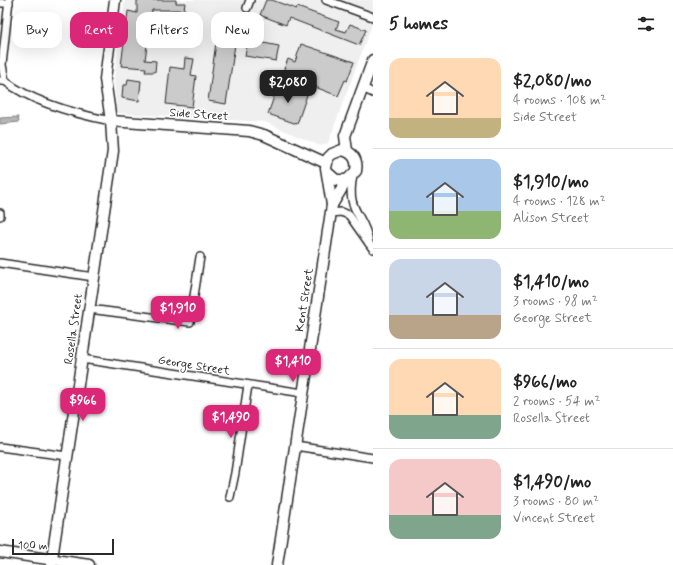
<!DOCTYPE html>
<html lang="en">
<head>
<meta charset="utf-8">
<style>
	body { margin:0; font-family:Mynerve,sans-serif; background:#f2f2f2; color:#222; height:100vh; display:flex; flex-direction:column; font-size:15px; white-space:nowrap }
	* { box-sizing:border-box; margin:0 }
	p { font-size:13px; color:#767676 }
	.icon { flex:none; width:22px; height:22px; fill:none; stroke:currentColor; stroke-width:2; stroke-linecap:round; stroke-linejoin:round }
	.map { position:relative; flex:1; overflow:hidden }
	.drawer { display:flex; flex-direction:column; background:#fff; width:300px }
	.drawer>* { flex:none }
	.hud { position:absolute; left:12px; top:12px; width:301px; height:36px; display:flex; gap:8px }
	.scale { position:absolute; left:12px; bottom:10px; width:102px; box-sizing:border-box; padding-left:4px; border:2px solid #2b2b2b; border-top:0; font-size:11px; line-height:14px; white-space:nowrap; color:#2b2b2b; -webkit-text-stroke:3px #fff; paint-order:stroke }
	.price { position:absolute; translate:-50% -34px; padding:0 9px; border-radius:8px; background:#db2777; color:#fff; font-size:13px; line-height:26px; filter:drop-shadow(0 1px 2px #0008) }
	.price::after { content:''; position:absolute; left:50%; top:24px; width:12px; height:9px; margin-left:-6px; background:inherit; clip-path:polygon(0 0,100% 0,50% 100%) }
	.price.active { background:#222; color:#fff }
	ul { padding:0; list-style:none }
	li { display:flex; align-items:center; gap:12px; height:100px; padding:0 16px }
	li+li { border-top:1px solid #e0e0e0 }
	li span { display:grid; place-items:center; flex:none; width:112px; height:80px; border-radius:12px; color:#555 }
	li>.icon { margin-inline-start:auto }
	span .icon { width:48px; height:48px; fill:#fffc; stroke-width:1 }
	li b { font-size:17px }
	h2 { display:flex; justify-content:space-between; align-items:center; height:48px; padding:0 16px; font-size:17px }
	.tag { padding:0 14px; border-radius:12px; background:#fff; box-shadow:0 4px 16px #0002; font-size:14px; line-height:36px }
	.tag.active { background:#db2777; color:#fff }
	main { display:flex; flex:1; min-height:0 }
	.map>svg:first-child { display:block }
</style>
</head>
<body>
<main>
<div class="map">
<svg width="373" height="565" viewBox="0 0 373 565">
	<rect width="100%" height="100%" fill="#fff"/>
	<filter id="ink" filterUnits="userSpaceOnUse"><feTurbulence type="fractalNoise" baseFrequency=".025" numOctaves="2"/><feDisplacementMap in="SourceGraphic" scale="8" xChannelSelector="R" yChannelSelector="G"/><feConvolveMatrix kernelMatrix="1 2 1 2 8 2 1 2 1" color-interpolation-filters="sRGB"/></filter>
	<g filter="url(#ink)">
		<!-- built -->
		<polygon fill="#efefef" points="125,0 373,0 373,22 328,143 320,146 265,122 117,113 114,78"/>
		<!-- water -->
		<polygon fill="#b6b6b6" stroke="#7e7e7e" points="18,117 19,122 0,124 0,118"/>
		<!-- building -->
		<g fill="#cbcbcb" stroke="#2b2b2b">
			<polygon points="137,0 176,0 176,3 185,3 184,10 152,10 145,60 156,61 155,72 145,72 146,68 121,66 128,11 137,13"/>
			<polygon points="266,0 272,0 296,9 297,7 339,22 336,29 346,32 350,24 366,30 359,45 289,18 286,25 260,15"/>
			<polygon points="185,15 200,17 195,46 181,44"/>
			<polygon points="217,35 236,38 226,104 208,101"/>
			<polygon points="248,40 279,46 276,61 245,56"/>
			<polygon points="301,44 354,62 347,81 345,80 338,96 282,74 288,59 295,62"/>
			<polygon points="185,58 194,59 191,75 196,76 192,107 166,104 170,67 184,69"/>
			<polygon points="128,79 141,81 139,101 122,98 123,85 127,85"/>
			<polygon points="278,85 307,95 297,124 268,114"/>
		</g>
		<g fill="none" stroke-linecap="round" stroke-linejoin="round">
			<!-- street casing -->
			<g stroke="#2b2b2b" stroke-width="10">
				<g id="street">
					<polyline points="326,0 373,17"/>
					<polyline points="0,3 9,3"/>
					<polyline points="247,8 250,0"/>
					<path d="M0,81H5C33,103 76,114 111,121"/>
					<polyline points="5,81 2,65 9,0"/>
					<polyline points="363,88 373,93"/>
					<path d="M353,176C345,212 365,214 369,243"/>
					<polyline points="330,213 341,212 349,215 373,249"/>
					<polyline points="0,216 0,213"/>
					<polyline points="0,263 94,277"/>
					<polyline points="89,309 190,322 200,257"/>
					<polyline points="82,359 303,393"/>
					<polyline points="295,446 373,458"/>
					<polyline points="0,447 67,456"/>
					<polyline points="230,497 235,473 248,385"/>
				</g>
			</g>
			<!-- secondary casing -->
			<g stroke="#2b2b2b" stroke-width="13">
				<g id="secondary">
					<polyline points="111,121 249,131 264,135 326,163"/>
					<polyline points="347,151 345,136 373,60"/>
					<polyline points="332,205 347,180"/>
					<polyline points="0,552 89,565"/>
					<polyline points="51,565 113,151 111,121 105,79 115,0"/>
					<path d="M277,565L332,205L326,168L328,158L332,154L342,150C353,152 358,160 356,171L347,180H336L328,173"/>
				</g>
			</g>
			<!-- street -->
			<use href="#street" stroke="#fff" stroke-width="7"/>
			<!-- secondary -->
			<use href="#secondary" stroke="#fff" stroke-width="10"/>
		</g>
	</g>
	<g text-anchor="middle" stroke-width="3" stroke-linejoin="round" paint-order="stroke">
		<!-- street labels -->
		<g font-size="12" fill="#2b2b2b" stroke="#fff">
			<text transform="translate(199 114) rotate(4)" y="4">Side Street</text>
			<text transform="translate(304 300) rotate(-81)" y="4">Kent Street</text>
			<text transform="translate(73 329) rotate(-82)" y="4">Rosella Street</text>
			<text transform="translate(194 365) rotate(9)" y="4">George Street</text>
		</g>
	</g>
</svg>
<div class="scale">100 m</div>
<b class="price active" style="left:288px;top:104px">$2,080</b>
<b class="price" style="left:178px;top:330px">$1,910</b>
<b class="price" style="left:293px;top:383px">$1,410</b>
<b class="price" style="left:83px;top:422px">$966</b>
<b class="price" style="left:231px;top:439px">$1,490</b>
<div class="hud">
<a class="tag">Buy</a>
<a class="tag active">Rent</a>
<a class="tag">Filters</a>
<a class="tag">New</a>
</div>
</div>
<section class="drawer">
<h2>5 homes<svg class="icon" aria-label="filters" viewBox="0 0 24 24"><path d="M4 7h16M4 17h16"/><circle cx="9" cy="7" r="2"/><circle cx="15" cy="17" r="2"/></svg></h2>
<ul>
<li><span style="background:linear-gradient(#ffd9b3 75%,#c2b280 0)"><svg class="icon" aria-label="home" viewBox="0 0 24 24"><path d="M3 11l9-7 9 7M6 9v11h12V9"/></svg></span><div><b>$2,080/mo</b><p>4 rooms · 108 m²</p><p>Side Street</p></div></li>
<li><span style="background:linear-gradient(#a9c7e8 65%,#8fb573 0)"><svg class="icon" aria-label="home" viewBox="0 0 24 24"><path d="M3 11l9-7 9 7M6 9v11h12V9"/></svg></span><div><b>$1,910/mo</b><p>4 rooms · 128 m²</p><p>Alison Street</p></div></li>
<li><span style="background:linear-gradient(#c9d6e8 70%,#b9a48a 0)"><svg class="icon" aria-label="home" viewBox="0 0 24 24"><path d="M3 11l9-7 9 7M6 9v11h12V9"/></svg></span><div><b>$1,410/mo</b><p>3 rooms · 98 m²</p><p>George Street</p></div></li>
<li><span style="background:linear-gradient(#ffd9b3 70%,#7fa58c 0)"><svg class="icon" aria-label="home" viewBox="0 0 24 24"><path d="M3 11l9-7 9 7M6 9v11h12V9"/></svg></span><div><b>$966/mo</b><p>2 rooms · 54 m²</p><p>Rosella Street</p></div></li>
<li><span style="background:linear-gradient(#f6c9c9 70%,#7fa58c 0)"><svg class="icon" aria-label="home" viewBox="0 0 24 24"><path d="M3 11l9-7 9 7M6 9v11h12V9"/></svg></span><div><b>$1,490/mo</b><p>3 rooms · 80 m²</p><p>Vincent Street</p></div></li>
</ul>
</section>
</main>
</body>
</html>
